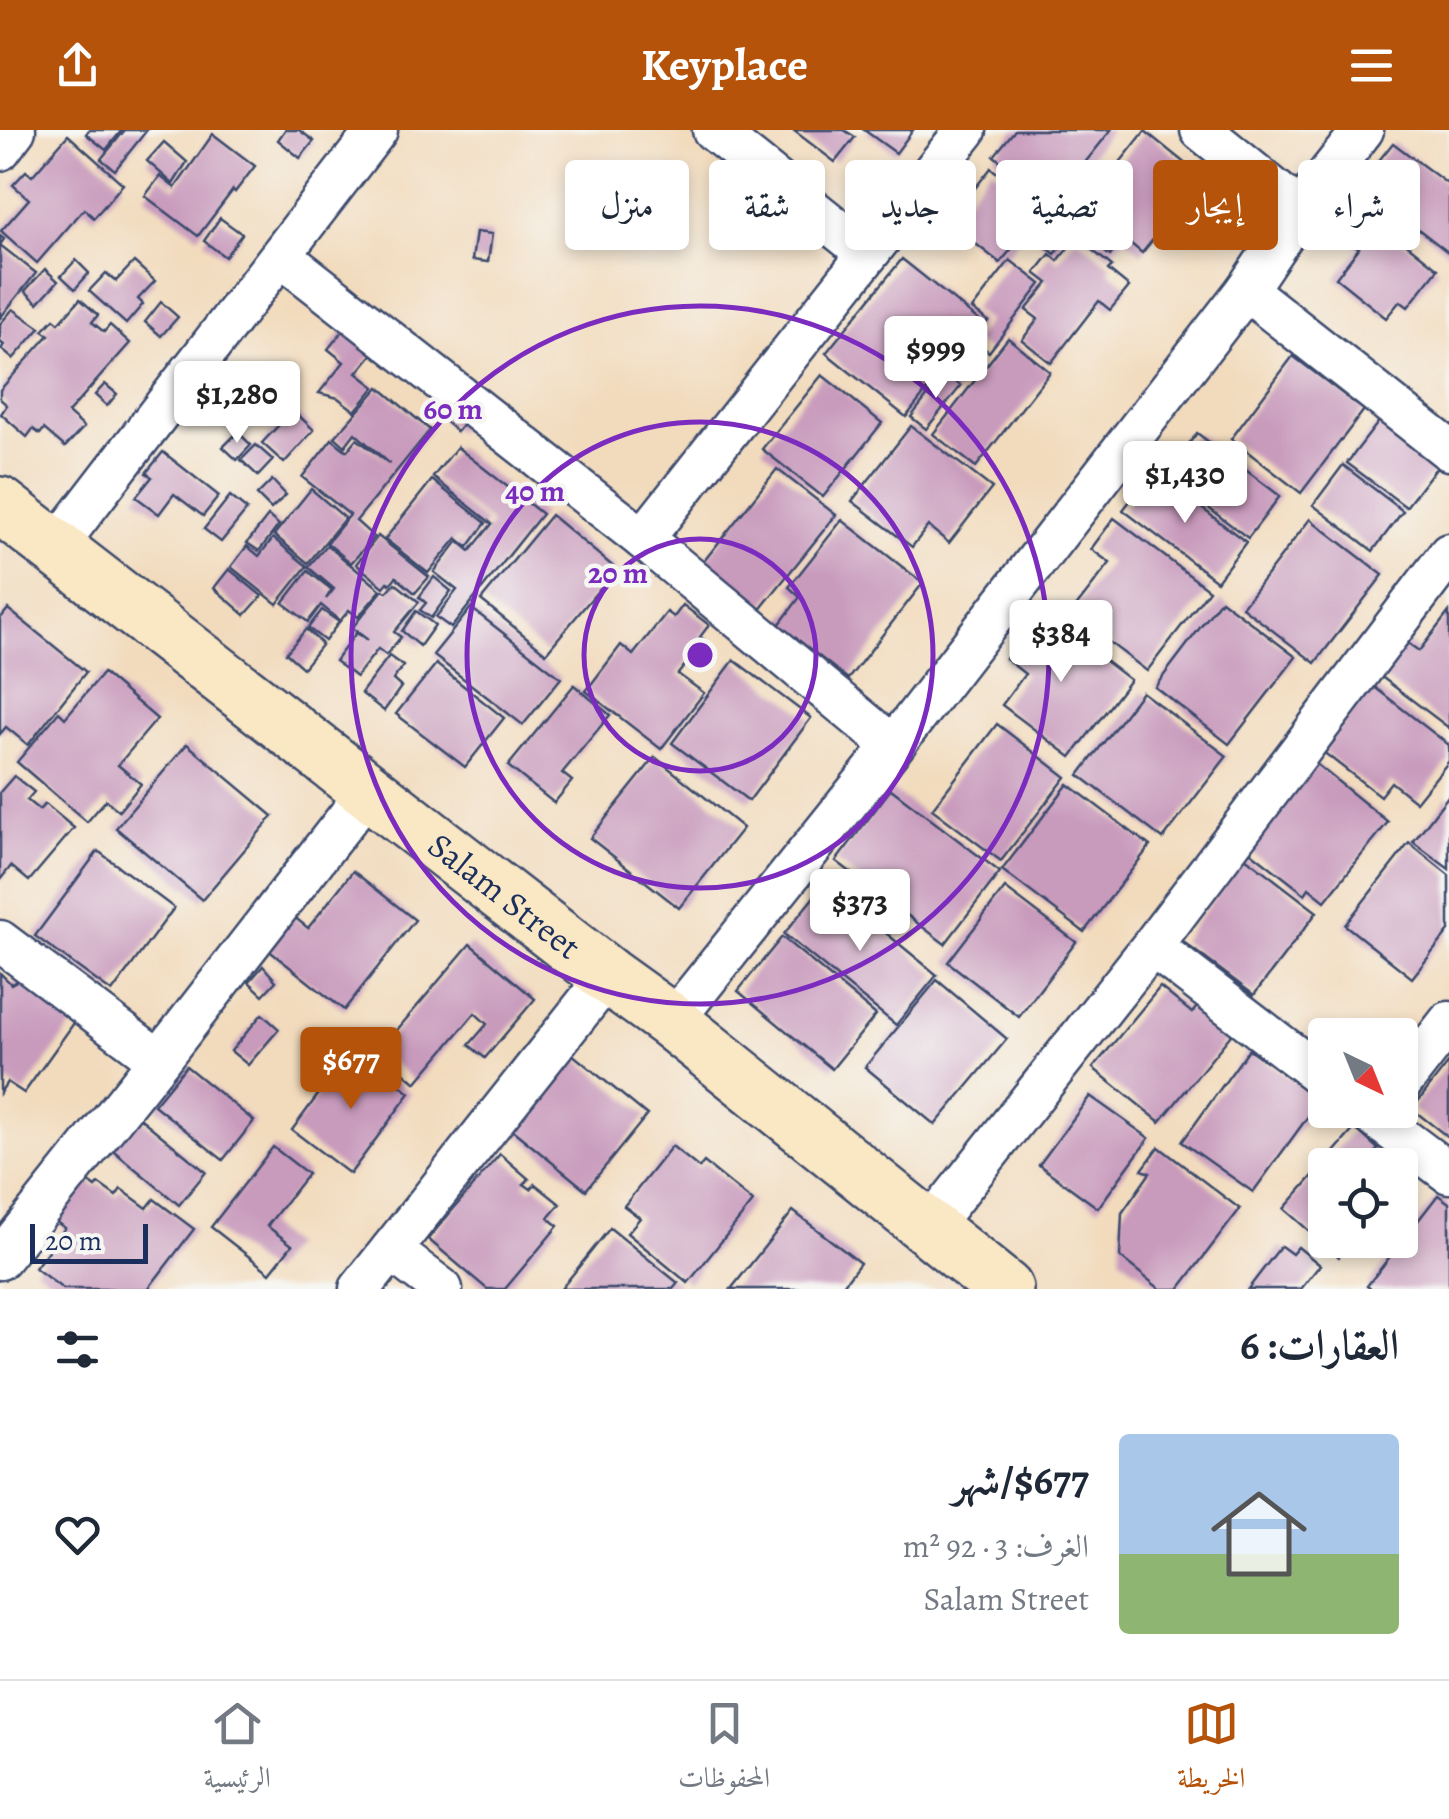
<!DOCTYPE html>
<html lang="ar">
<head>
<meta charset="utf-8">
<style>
	body { margin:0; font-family:Alegreya,Amiri,serif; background:#f6f6f7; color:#1f2937; direction:rtl; height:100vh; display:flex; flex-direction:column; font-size:38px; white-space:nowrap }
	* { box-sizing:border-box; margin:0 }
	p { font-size:32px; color:#747a83 }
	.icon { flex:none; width:55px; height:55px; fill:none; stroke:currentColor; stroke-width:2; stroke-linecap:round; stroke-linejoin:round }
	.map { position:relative; height:1159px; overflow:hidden; direction:ltr }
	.drawer { display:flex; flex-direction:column; background:#fff; flex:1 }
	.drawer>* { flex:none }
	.banner { position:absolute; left:30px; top:30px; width:1390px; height:90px; direction:rtl; display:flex; gap:20px }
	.needle { width:65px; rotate:137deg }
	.fabs { position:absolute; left:1308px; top:888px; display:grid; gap:20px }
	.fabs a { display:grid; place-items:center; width:110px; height:110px; border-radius:10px; background:#fff; box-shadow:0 5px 15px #0003; font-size:50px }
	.scale { position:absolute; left:30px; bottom:25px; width:118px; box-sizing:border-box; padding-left:10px; border:5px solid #1b2f5e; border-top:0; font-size:28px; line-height:35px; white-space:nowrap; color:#1b2f5e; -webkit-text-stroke:8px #f6f6f2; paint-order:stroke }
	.price { position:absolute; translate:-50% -85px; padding:0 22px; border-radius:10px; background:#fff; color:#222; font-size:32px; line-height:65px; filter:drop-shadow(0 2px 5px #0008) }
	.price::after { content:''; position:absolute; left:50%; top:60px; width:30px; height:22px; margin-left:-15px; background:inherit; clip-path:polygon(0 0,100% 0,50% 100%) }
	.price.on { background:#b45309; color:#fff }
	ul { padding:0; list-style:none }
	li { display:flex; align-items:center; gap:30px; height:250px; padding:0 50px }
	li+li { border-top:2px solid #e0e1e3 }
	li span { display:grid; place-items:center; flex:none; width:280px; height:200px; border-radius:10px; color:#555 }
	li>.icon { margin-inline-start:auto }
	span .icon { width:120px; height:120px; fill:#fffc; stroke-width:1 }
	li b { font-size:42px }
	h2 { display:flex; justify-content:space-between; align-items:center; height:120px; padding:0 50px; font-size:42px }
	.pill { padding:0 35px; border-radius:10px; background:#fff; box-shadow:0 5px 15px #0003; font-size:35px; line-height:90px }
	.pill.on { background:#b45309; color:#fff }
	header { display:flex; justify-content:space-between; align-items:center; height:130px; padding:0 50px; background:#b45309; color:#fff; font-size:45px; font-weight:700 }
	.tab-bar { display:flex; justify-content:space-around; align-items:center; height:140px; border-top:2px solid #e0e1e3; background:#fff; font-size:28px; color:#747a83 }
	.tab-bar a { display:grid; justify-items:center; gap:5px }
	.tab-bar .on { color:#b45309 }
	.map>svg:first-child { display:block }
</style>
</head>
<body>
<header><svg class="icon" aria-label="menu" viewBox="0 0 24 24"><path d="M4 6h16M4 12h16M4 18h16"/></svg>Keyplace<svg class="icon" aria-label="share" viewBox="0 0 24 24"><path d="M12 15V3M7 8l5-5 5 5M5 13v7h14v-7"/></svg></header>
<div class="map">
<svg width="1449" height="1159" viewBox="0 0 1449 1159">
	<rect width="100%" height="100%" fill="#f6f6f2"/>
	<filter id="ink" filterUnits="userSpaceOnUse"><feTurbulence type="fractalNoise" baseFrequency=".01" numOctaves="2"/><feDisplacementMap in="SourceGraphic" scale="20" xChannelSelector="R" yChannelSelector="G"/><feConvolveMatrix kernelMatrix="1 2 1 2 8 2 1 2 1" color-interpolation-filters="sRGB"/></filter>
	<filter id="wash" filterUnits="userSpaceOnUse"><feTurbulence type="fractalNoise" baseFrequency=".0048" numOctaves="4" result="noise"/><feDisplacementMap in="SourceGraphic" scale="40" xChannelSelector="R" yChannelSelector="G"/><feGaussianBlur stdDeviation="2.25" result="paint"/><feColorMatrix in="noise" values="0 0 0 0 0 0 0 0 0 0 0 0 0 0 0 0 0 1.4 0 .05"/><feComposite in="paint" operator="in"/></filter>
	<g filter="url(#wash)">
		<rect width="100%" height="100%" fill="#f2dbbd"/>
		<g id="blocks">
			<!-- building -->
			<g fill="#c89abc">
				<polygon points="89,0 122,0 106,20 86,4"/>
				<polygon points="125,0 147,0 115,40 101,29"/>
				<polygon points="285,0 299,0 314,11 300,28 278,10"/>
				<polygon points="793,0 844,0 855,7 835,32"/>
				<polygon points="864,0 913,0 896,23"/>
				<polygon points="1015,0 1111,0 1056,69 1082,90 1055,124 1030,104 1054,74 994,26"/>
				<polygon points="1145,1 1203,48 1142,123 1124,108 1110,126 1077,100 1085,89 1079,84"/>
				<polygon points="213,4 255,36 235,62 233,60 198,106 145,66 160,46 175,58"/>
				<polygon points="68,5 123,54 94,88 84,79 37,133 1,101 29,69 13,55 26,41 32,46"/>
				<polygon points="164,12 187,32 173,54 147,31"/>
				<polygon points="1393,13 1449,55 1449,123 1360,54"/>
				<polygon points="991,38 1043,80 1000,133 948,92"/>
				<polygon points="220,88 242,104 225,127 204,111"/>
				<polygon points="1374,88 1438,139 1408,177 1400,171 1386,188 1336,148 1359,118 1353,114"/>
				<polygon points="476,102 492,104 488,132 472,130"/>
				<polygon points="0,106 4,109 0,115 36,143 0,188"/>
				<polygon points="1076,107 1112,136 1108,140 1129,157 1110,180 1099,171 1051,233 1022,210 1038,189 1026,180 1048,153 1035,143 1050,124 1058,131"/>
				<polygon points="902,129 981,192 906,287 826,223"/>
				<polygon points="76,130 89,143 75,159 61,146"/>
				<polygon points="1010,130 1041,154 989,222 973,210 988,191 972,179"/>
				<polygon points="134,132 155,151 138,169 143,174 126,194 89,161 106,143 116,151"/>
				<polygon points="45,139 58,151 38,173 25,161"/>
				<polygon points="80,169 98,185 92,192 104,202 110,195 130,213 68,283 84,297 65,317 44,299 40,304 33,299 27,307 1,284 7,275 0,269 0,260 49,205 43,201 54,189 59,193"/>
				<polygon points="161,172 178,187 161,206 145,192"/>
				<polygon points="13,179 40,198 13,229 1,219 4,215 0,212 0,194"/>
				<polygon points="350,192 380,215 357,243 375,257 355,281 338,268 319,263 344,232 328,219"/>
				<polygon points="1008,208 1050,242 976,337 933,304"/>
				<polygon points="1293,226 1364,280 1301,363 1231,309"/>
				<polygon points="945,243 961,256 926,299 911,287"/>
				<polygon points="822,245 882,293 823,367 762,319"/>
				<polygon points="105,254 117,264 107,276 95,265"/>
				<polygon points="379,257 430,300 356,391 374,407 351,433 327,413 350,385 302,347 332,309 347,321 357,309 390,334 355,303 345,316 335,307"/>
				<polygon points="456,272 471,284 457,302 442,289"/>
				<polygon points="293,280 314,300 284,333 262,313"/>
				<polygon points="1380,290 1439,334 1406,377 1347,333"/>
				<polygon points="911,296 992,358 949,413 928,396 912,417 852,371"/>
				<polygon points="238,302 251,315 237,330 223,317"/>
				<polygon points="1197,303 1280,366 1248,408 1165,345"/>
				<polygon points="256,315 273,330 258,346 241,330"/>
				<polygon points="457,317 542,384 451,498 436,487 457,460 434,442 458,411 470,421 492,394 433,347"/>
				<polygon points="163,322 219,366 203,386 174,364 159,384 136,367 152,347 146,343"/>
				<polygon points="1343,335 1403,381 1373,421 1313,375"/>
				<polygon points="777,339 836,385 758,482 700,436"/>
				<polygon points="1153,341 1246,412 1217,451 1123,380"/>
				<polygon points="272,350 286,365 271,379 257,365"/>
				<polygon points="432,350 486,393 468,417 457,408 428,443 385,409"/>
				<polygon points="311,359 345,388 308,433 274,405"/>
				<polygon points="230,366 247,380 221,412 204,399"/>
				<polygon points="551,385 616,439 546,523 481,470"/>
				<polygon points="268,386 279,395 259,421 247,413"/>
				<polygon points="1114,388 1209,460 1147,541 1071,483 1110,433 1091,419"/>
				<polygon points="1310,389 1383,445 1315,533 1242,477"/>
				<polygon points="842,390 923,453 848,549 779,495 800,467 789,457"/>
				<polygon points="378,406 429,447 415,463 396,447 390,454 388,452 384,457 356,434"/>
				<polygon points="273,408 307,436 277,474 231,437 247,416 259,426"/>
				<polygon points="327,415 381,460 358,487 349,480 340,491 321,475 308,492 283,473 308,441 332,460 326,469 334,459 308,437"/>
				<polygon points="229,439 262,466 245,485 214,458"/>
				<polygon points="434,447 451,461 431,488 420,480 426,473 419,467"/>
				<polygon points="395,453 419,472 394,502 401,507 386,525 378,519 356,547 335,531 356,503 368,510 352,498 383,460 387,462"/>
				<polygon points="1221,470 1296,527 1229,614 1155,557"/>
				<polygon points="683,475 709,495 700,507 705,510 678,544 704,563 661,619 586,561 621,515 633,525 667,482 674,487"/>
				<polygon points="471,478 561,548 523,595 433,525"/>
				<polygon points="8,479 86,542 28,615 6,597 0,604 0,489"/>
				<polygon points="322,480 339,492 325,511 308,498"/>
				<polygon points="416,481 435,495 420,516 402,501"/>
				<polygon points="1041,482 1130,550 1071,627 1002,575 1025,544 1006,529"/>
				<polygon points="1449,482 1449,598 1379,545 1405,511 1419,521"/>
				<polygon points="306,499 322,514 303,538 286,523"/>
				<polygon points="389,526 403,536 393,550 401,557 384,581 361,563"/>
				<polygon points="734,530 811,588 749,671 672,613"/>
				<polygon points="436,534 504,588 465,637 396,584"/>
				<polygon points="103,543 157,589 118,635 141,654 119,681 106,670 87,692 17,632 59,582 65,588"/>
				<polygon points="574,555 610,585 562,643 572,651 554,673 508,636"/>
				<polygon points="1373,556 1449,615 1449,631 1416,672 1391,652 1380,666 1322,621"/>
				<polygon points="1142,562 1227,626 1163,709 1079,645"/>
				<polygon points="997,594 1066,647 1001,731 932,679"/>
				<polygon points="187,614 273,686 202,770 116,698"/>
				<polygon points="655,627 743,698 679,778 590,708"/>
				<polygon points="1315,633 1388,692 1325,771 1309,758 1305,764 1246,718"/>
				<polygon points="14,646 34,662 27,670 39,680 45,674 74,698 29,751 11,736 0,750 0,662"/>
				<polygon points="1068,654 1150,716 1084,802 1002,740"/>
				<polygon points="891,659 1000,742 945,814 836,731"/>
				<polygon points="1449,665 1449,739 1413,712"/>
				<polygon points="1409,713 1449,745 1449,801 1412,848 1345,795"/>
				<polygon points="98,721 174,778 112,862 35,806"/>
				<polygon points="1245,727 1317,782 1254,865 1182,811"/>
				<polygon points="353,741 415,790 344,880 262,815 288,782 308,798"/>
				<polygon points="825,753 937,845 896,895 784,804"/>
				<polygon points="1005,758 1076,812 1019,887 948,832"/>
				<polygon points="782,807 876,885 832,939 738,861"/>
				<polygon points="470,814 535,869 485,928 469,915 487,894 475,883 416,953 379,921"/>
				<polygon points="263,836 276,851 263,865 249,852"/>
				<polygon points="0,843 11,854 22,848 74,893 24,963 7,952 0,963"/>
				<polygon points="937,850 1007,909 935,995 865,937"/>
				<polygon points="1160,857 1192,883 1201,872 1235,900 1160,992 1093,938"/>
				<polygon points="262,884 279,899 248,935 231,921"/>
				<polygon points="352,919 410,963 350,1044 292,1000"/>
				<polygon points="1249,919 1320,970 1253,1062 1182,1012"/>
				<polygon points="572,924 647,985 586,1060 511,999"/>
				<polygon points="1449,932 1449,1008 1412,979"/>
				<polygon points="186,936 254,991 223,1030 154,975"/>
				<polygon points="1090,966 1149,1008 1098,1078 1039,1035"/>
				<polygon points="130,980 206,1042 179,1075 103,1012"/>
				<polygon points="1355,998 1378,1019 1364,1035 1325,1035 1325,1110 1354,1110 1339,1127 1284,1079"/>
				<polygon points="672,1016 699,1038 704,1032 753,1072 688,1153 627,1103 640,1088 624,1076"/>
				<polygon points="273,1017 308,1044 267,1096 292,1115 270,1143 211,1097"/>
				<polygon points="1159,1017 1240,1079 1179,1159 1160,1159 1120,1127 1122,1083 1150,1043 1142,1040"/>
				<polygon points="500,1024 529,1049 524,1054 531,1059 535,1054 560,1074 548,1088 558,1096 505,1159 487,1159 428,1109"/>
				<polygon points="88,1051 96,1057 99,1054 116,1066 121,1059 147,1078 154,1069 194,1099 148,1159 63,1159 35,1138 65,1098 56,1092"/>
				<polygon points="1438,1065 1449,1073 1449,1159 1371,1159 1367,1156"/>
				<polygon points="793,1081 860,1133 840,1159 731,1159"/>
				<polygon points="610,1098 678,1153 673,1159 561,1159"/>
				<polygon points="1281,1116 1292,1124 1298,1117 1320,1135 1301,1159 1248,1159"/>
			</g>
		</g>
	</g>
	<g filter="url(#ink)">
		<use href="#blocks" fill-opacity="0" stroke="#3b496c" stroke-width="2.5"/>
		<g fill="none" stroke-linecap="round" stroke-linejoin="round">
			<!-- street casing -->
			<g stroke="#3b496c" stroke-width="45">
				<g id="street">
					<polyline points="713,0 867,123"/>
					<polyline points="1201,0 1300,80"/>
					<polyline points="0,20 15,0"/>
					<polyline points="281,126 643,409 893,616"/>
					<polyline points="1246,160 1449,320"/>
					<polyline points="643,409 966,0"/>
					<polyline points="55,418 377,0"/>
					<polyline points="0,811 159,930"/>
					<polyline points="1152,816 1325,949"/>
					<polyline points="672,892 893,616 1246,160 1300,80 1363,0"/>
					<polyline points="1400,955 1449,892"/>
					<polyline points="1365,980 1449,1043"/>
					<polyline points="929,1098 1152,816 1449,424"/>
					<polyline points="391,1120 442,1159"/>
					<polyline points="0,1129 159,930 369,660"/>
					<polyline points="360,1159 608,846"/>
				</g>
			</g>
			<!-- secondary casing -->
			<g stroke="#3b496c" stroke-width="60">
				<g id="secondary">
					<path id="s1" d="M0,375L608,846L672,892L1005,1159"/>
				</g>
			</g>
			<!-- street -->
			<use href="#street" stroke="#fff" stroke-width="40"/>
			<!-- secondary -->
			<use href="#secondary" stroke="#fae7c3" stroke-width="55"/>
		</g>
	</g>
	<!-- distance rings -->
	<g fill="none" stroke="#7b2cbf" stroke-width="5">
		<circle cx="700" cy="525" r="116"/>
		<circle cx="700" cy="525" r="233"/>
		<circle cx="700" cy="525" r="349"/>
	</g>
	<g text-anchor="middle" stroke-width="9" stroke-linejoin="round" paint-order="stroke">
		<!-- street labels -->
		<g font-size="35" fill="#1b2f5e" stroke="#f6f6f2">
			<text dy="12" stroke="none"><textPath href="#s1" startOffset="638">Salam Street</textPath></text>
		</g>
	</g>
	<circle cx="700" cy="525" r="15" fill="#7b2cbf" stroke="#f6f6f2" stroke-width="5"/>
	<g font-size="30" text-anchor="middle" font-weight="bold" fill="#7b2cbf" stroke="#f6f6f2" stroke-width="9" stroke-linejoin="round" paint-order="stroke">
		<text x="453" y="289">60 m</text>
		<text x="535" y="371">40 m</text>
		<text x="618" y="453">20 m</text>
	</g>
</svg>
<div class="fabs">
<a><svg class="needle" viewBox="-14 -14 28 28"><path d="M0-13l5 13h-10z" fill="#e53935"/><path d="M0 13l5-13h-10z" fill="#747a83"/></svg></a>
<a><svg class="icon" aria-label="locate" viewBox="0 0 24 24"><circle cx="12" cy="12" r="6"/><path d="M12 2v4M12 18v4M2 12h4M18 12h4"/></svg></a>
</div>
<div class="scale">20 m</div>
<b class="price" style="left:936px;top:271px">$999</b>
<b class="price" style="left:237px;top:316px">$1,280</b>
<b class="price" style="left:1185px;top:396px">$1,430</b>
<b class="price" style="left:1061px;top:555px">$384</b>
<b class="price" style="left:860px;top:824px">$373</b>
<b class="price on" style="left:351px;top:982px">$677</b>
<div class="banner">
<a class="pill">شراء</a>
<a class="pill on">إيجار</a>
<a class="pill">تصفية</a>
<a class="pill">جديد</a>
<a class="pill">شقة</a>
<a class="pill">منزل</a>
</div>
</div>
<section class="drawer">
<h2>العقارات: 6<svg class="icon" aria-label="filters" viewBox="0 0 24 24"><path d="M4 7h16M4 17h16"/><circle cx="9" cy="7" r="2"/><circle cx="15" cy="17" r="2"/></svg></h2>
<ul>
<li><span style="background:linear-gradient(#a9c7e8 60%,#8fb573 0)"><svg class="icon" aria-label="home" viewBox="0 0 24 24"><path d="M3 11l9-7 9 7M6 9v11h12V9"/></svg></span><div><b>$677/شهر</b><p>الغرف: 3 · 92 m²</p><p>Salam Street</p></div><svg class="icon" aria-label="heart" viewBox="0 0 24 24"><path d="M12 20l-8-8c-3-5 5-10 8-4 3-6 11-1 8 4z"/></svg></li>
</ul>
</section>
<nav class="tab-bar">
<a class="on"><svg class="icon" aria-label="map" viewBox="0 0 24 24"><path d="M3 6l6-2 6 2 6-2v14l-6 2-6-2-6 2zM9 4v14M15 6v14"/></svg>الخريطة</a>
<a><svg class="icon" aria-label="saved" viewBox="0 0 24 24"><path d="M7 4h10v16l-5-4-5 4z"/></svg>المحفوظات</a>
<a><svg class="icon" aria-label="home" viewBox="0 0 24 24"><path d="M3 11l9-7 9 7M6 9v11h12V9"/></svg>الرئيسية</a>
</nav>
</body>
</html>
